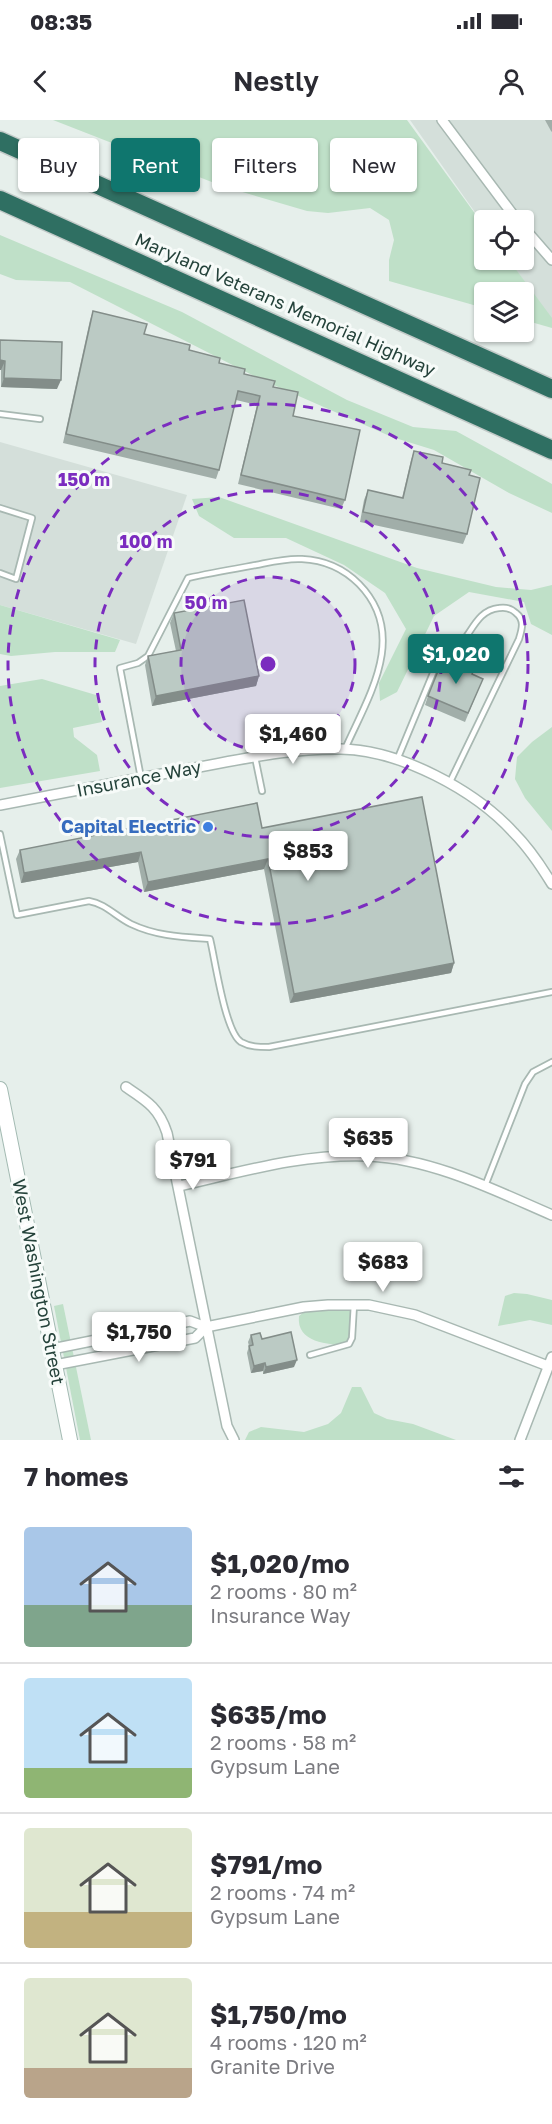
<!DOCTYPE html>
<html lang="en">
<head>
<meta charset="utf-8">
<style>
	body { margin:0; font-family:"Golos Text",sans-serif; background:#f7f7f7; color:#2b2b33; height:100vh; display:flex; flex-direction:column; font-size:22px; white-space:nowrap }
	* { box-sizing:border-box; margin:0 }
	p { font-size:20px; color:#7c7c81 }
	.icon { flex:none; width:33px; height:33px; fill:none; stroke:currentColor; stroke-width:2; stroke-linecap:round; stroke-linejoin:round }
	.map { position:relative; height:1320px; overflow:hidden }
	.side { display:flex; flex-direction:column; background:#fff; flex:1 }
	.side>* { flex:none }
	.banner { position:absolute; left:18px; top:18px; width:516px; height:54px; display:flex; gap:12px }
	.tools { position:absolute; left:474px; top:90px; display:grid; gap:12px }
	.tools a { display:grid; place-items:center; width:60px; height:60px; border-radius:6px; background:#fff; box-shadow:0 2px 4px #0004; font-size:30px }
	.price { position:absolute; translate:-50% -51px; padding:0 14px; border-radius:6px; background:#fff; color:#222; font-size:20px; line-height:39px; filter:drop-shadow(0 2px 3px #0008) }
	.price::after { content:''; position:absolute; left:50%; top:36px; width:18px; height:14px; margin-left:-9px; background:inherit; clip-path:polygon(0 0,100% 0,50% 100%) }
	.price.selected { background:#0f766e; color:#fff }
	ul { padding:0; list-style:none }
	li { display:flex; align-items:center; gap:18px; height:150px; padding:0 24px }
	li+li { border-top:2px solid #e1e1e2 }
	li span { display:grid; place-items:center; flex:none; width:168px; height:120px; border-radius:6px; color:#555 }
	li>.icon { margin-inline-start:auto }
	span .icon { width:72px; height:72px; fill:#fffc; stroke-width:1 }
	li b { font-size:26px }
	h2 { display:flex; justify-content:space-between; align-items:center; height:72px; padding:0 24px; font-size:26px }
	.pill { padding:0 21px; border-radius:6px; background:#fff; box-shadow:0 2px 4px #0004; font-size:21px; line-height:54px }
	.pill.selected { background:#0f766e; color:#fff }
	.status { display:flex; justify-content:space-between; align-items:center; height:42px; padding:0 30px; background:#fff; direction:ltr }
	.status svg { height:16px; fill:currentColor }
	header { display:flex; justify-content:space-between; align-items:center; height:78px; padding:0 24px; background:#fff; font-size:27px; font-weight:600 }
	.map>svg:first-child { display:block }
</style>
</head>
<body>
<div class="status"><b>08:35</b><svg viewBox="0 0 49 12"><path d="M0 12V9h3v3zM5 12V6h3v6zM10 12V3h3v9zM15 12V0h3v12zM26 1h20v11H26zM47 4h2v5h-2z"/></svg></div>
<header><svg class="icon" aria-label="back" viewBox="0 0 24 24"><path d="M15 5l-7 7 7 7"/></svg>Nestly<svg class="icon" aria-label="person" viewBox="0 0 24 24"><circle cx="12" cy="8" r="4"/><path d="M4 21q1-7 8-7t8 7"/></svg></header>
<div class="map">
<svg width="552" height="1320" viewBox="0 0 552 1320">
	<rect width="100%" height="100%" fill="#e6efeb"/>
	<!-- built -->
	<g fill="#d4dfda">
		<polygon points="410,0 552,0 552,200 509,140 524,140 524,100 484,100 484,105"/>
		<polygon points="0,322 187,375 136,524 0,485"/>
	</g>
	<!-- green -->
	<g fill="#bfe0c8">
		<polygon points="53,0 407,0 484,106 484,140 509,140 552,198 552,208 524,200 524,172 484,172 484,188 389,161 389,140 394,120 389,100 370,88 328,93 307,91 222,66"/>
		<polygon points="0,115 182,192 347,280 413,307 456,311 552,364 552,393 509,373 434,330 392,317 260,259 70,162 16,160 0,154"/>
		<polygon points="219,377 417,448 496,467 531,470 552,465 552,515 531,504 524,482 469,472 434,496 397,572 380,581 379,563 406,509 385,473 344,445 286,418 234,418 199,396 192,379"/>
		<polygon points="0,485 120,520 115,532 55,532 11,536 0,534"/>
		<polygon points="42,559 96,575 102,602 73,608 74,617 97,635 100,651 0,668 0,566"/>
		<polygon points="552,607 552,711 525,678 515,659 517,637 532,622"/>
		<polygon points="514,1173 527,1174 552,1180 552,1205 530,1200 498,1206 505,1176"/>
		<polygon points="63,1184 91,1320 80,1320 54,1186"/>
		<path d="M318,1189L357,1190L348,1226C328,1224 296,1223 299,1196L305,1191Z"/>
		<polygon points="352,1267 361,1267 374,1293 387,1299 413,1304 456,1320 245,1320 249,1312 261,1307 304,1312 328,1304 341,1293"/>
	</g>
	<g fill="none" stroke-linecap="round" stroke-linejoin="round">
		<!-- service casing -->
		<g stroke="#a8b8b2" stroke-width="8">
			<g id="service">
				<polyline points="0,294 40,299"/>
				<polyline points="0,388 32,398 16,459 0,453"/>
				<polyline points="255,637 262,671"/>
				<path d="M397,640L433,553C439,542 447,538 456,529C471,516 476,490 499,488C505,487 511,488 516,493C525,500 522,509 519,519L449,664"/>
				<path d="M141,658L120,548L138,543L148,536L188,458C211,453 234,449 256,445C271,442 286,438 302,439C324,440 343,448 359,464C409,515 368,577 345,629"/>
				<path d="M0,714L17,795L89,781C106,784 115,796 131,804C156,816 182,817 210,819C215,839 225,912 241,922C250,927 259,927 269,927L552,872"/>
				<polyline points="485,1066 525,964 533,952 552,942"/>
				<polyline points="310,1235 349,1224 352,1218 354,1184"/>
			</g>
		</g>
		<!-- minor casing -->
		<g stroke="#a8b8b2" stroke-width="12">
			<g id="minor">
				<polyline points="442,0 517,100"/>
				<polyline points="524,108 552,140"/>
				<path d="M0,685C63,673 125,661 188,649C239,640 289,628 341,629C400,630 475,670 514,713C529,728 541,746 552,764"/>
				<path d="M126,967C147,981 159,988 167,1013L227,1306L234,1320"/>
				<path d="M179,1066C241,1052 304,1033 369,1036C433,1039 494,1070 552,1095"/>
				<polyline points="52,1229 190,1201 206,1207"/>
				<polyline points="55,1245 195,1218 206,1207 304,1187 328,1185 369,1185 415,1195 548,1246"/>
				<polyline points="520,1320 552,1237"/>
			</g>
		</g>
		<!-- secondary casing -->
		<g stroke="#a4bbb3" stroke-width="16">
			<polyline id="secondary" points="0,969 70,1320"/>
		</g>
		<!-- motorway casing -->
		<g stroke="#c2cac8" stroke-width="21">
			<g id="motorway">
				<polyline points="0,21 552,269"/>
				<polyline points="0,80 552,330"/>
			</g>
		</g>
		<!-- service -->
		<use href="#service" stroke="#fff" stroke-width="4.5"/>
		<!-- minor -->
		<use href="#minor" stroke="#fff" stroke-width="9"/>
		<!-- secondary -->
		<use href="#secondary" stroke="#fff" stroke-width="14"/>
		<!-- motorway -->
		<use href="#motorway" stroke="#2f6f62" stroke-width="18"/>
	</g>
	<!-- wall -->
	<g fill="#a1aea9">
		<polygon points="545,0 552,0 552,12 551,11"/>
		<polygon points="93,191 144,214 189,230 273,267 293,296 345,380 341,389 238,364 257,285 236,280 219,350 216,359 63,323 90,200"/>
		<polygon points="0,220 57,269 1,267 1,250"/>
		<polygon points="414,331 469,355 467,414 463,424 360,402 364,380 368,370 402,378 411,340"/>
		<polygon points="174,493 259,556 256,566 152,586 145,545 148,536 176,531 170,503"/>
		<polygon points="472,555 479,568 465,602 425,585 428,576"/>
		<polygon points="262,708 454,843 451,853 290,883 264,749 144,772 138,742 21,763 16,739 20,730"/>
		<polygon points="251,1215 262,1219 294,1247 263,1254 263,1251 251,1253 247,1233 249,1226 248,1222"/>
	</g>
	<!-- shaded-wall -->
	<g fill="#838d89">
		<polygon points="0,240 5,241 1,250 0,250"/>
		<polygon points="4,258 61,260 57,269 1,267"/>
		<polygon points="259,556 256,566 152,586 156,576"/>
		<polygon points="141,732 138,742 21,763 24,753"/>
		<polygon points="268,739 264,749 144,772 148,762"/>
		<polygon points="454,843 451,853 290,883 294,874"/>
		<polygon points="297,1240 294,1247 263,1254 266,1247"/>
		<polygon points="265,1243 263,1251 251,1253 254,1246"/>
	</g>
	<!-- building -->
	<g fill="#bbcac4" stroke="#838d89" stroke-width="1.5">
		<polygon points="93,191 147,204 144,214 190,225 189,230 220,238 219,243 245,249 244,254 275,261 273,267 298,272 293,296 360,310 345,380 241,355 260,276 238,271 219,350 66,314"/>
		<polygon points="0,220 62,222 61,260 4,258 5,241 0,240"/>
		<polygon points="414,331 443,337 442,343 471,350 469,355 480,358 467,414 363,392 368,370 403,378"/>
		<polygon points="244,480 259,556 156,576 148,536 181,530 174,493"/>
		<polygon points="446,537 474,549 472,554 483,559 468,593 428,576 440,546"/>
		<polygon points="422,677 454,843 294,874 268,739 148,762 141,732 24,753 20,730 257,683 262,708"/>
		<polygon points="291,1212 297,1240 266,1247 265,1243 254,1246 249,1226 253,1225 251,1215 260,1213 262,1219"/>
	</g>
	<!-- distance rings -->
	<circle cx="268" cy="544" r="87" fill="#7b2cbf" fill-opacity=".12"/>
	<g fill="none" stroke="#7b2cbf" stroke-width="3" stroke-dasharray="10 8">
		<circle cx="268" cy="544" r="87"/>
		<circle cx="268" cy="544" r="173"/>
		<circle cx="268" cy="544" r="260"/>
	</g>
	<!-- markers -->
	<circle fill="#3f7fe0" stroke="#f7fbf9" stroke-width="2" cx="208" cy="707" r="6"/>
	<g text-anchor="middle" stroke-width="6" stroke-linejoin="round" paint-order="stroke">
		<!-- street labels -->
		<g font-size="18" fill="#24423a" stroke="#f7fbf9">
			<text transform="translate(285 185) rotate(24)" y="6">Maryland Veterans Memorial Highway</text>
			<text transform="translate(139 659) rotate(-11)" y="6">Insurance Way</text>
			<text transform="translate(38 1162) rotate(79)" y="6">West Washington Street</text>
		</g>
		<!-- shop labels -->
		<g font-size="18" font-weight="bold" fill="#366cbe" stroke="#f7fbf9" text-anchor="end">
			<text x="196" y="713">Capital Electric</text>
		</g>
	</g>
	<circle cx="268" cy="544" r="9" fill="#7b2cbf" stroke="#f7fbf9" stroke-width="3"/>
	<g font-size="18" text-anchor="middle" font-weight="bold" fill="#7b2cbf" stroke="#f7fbf9" stroke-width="6" stroke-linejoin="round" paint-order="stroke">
		<text x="84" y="366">150 m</text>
		<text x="146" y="428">100 m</text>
		<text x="206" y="489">50 m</text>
	</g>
</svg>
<div class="tools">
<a><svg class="icon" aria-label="locate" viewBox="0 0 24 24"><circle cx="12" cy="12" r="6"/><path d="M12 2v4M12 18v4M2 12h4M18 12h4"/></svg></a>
<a><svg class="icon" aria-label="layers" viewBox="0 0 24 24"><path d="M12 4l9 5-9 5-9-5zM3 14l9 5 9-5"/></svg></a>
</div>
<b class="price selected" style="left:456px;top:565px">$1,020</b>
<b class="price" style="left:293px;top:645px">$1,460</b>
<b class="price" style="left:308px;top:762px">$853</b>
<b class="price" style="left:368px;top:1049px">$635</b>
<b class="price" style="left:193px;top:1071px">$791</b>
<b class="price" style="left:383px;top:1173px">$683</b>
<b class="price" style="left:139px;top:1243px">$1,750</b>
<div class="banner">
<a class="pill">Buy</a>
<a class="pill selected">Rent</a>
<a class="pill">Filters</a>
<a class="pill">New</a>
</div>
</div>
<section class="side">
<h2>7 homes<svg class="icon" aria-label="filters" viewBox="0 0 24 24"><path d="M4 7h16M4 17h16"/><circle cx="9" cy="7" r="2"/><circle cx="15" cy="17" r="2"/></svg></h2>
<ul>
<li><span style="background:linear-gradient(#a9c7e8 65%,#7fa58c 0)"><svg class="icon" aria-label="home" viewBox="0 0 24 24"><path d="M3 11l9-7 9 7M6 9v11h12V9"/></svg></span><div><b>$1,020/mo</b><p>2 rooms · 80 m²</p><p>Insurance Way</p></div></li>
<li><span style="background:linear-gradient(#bfe0f5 75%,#8fb573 0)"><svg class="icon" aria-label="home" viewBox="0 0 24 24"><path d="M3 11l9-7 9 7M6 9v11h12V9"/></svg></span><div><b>$635/mo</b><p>2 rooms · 58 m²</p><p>Gypsum Lane</p></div></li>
<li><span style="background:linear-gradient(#dfe7d0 70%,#c2b280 0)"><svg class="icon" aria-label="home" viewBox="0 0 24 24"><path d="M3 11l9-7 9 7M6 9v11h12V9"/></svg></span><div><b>$791/mo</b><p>2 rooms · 74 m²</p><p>Gypsum Lane</p></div></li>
<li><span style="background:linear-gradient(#dfe7d0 75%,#b9a48a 0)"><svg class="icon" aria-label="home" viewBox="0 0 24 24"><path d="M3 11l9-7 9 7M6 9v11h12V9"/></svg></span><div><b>$1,750/mo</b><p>4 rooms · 120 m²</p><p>Granite Drive</p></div></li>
</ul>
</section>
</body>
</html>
